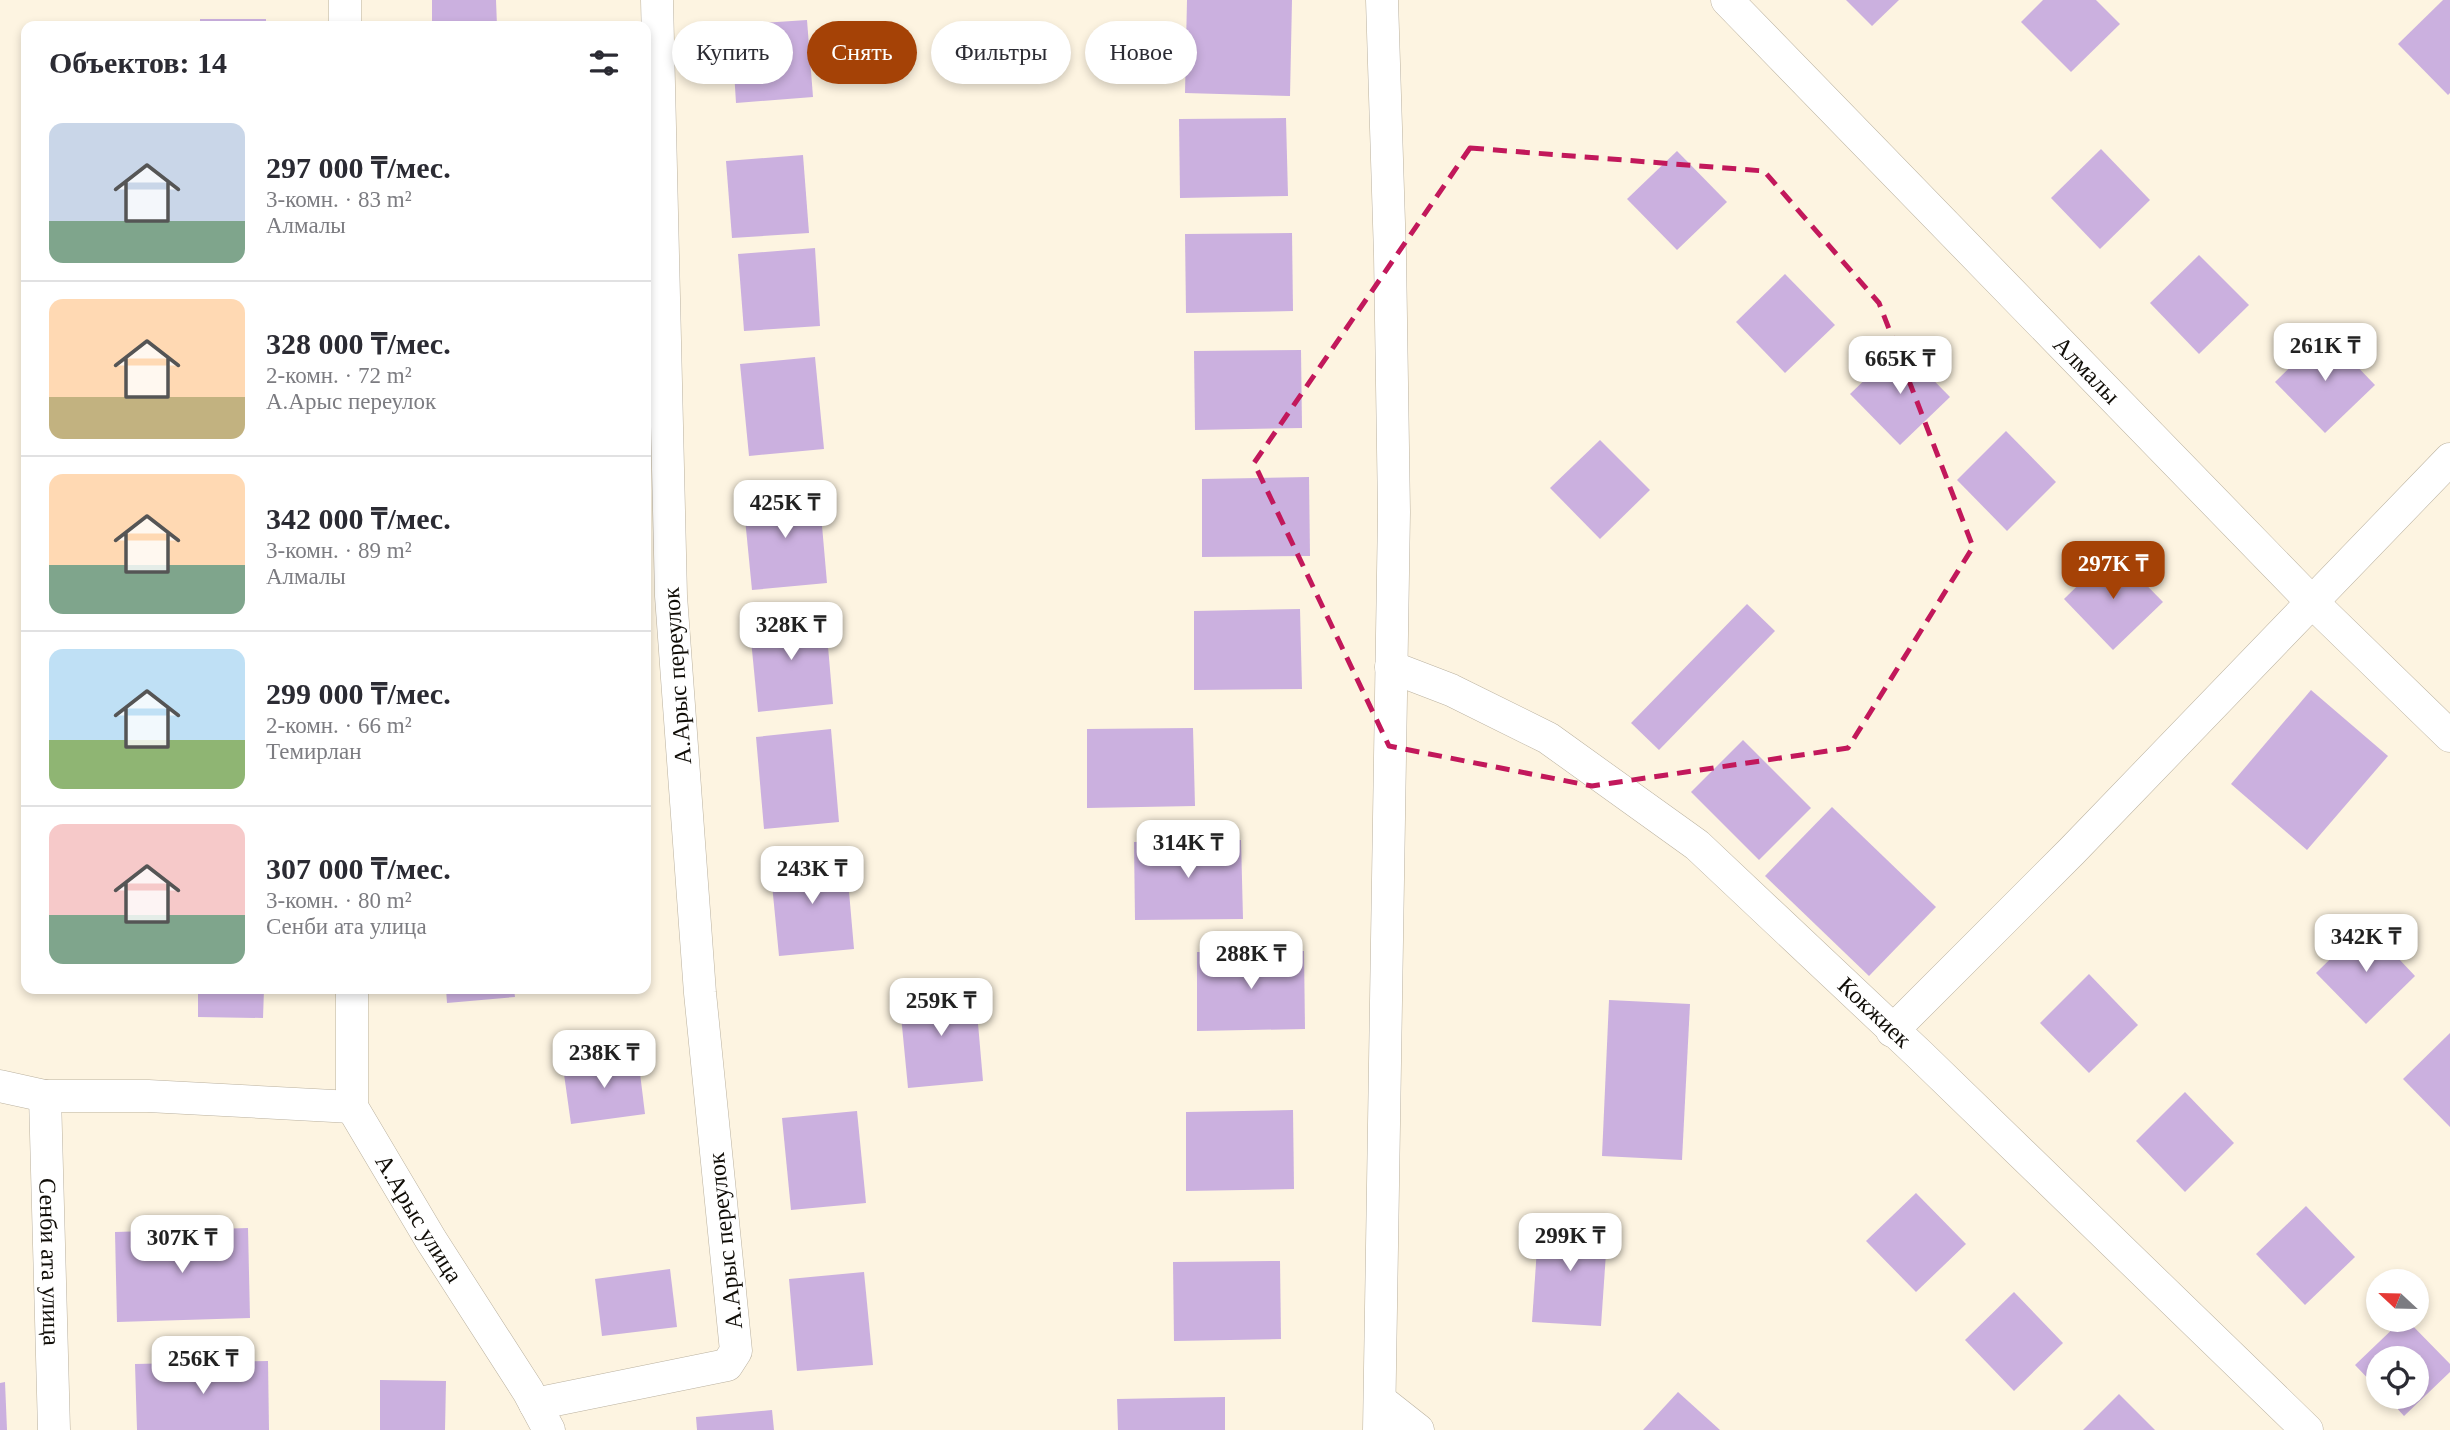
<!DOCTYPE html>
<html lang="ru">
<head>
<meta charset="utf-8">
<style>
	body { margin:0; font-family:"Times New Roman",serif; background:#f2f2f3; color:#2b2b33; height:100vh; display:flex; flex-direction:column; font-size:26px; white-space:nowrap }
	* { box-sizing:border-box; margin:0 }
	p { font-size:23px; color:#7c7c81 }
	.icon { flex:none; width:38px; height:38px; fill:none; stroke:currentColor; stroke-width:2; stroke-linecap:round; stroke-linejoin:round }
	.map { position:relative; flex:1; overflow:hidden }
	.sheet { position:absolute; left:21px; top:21px; width:630px; height:973px; display:flex; flex-direction:column; background:#fff; border-radius:14px; box-shadow:0 4px 10px #0003 }
	.sheet>* { flex:none }
	.banner { position:absolute; left:672px; top:21px; width:665px; height:63px; display:flex; gap:14px }
	.needle { width:46px; rotate:292deg }
	.fabs { position:absolute; left:2366px; top:1269px; display:grid; gap:14px }
	.fabs a { display:grid; place-items:center; width:63px; height:63px; border-radius:50%; background:#fff; box-shadow:0 4px 10px #0003; font-size:35px }
	.price { position:absolute; translate:-50% -60px; padding:0 16px; border-radius:14px; background:#fff; color:#222; font-size:23px; line-height:46px; filter:drop-shadow(0 2px 4px #0008) }
	.price::after { content:''; position:absolute; left:50%; top:42px; width:21px; height:16px; margin-left:-10px; background:inherit; clip-path:polygon(0 0,100% 0,50% 100%) }
	.price.current { background:#a54206; color:#fff }
	ul { padding:0; list-style:none }
	li { display:flex; align-items:center; gap:21px; height:175px; padding:0 28px }
	li+li { border-top:2px solid #e1e1e2 }
	li span { display:grid; place-items:center; flex:none; width:196px; height:140px; border-radius:14px; color:#555 }
	li>.icon { margin-inline-start:auto }
	span .icon { width:84px; height:84px; fill:#fffc; stroke-width:1 }
	li b { font-size:30px }
	h2 { display:flex; justify-content:space-between; align-items:center; height:84px; padding:0 28px; font-size:30px }
	.pill { padding:0 24px; border-radius:32px; background:#fff; box-shadow:0 4px 10px #0003; font-size:24px; line-height:63px }
	.pill.current { background:#a54206; color:#fff }
	.map>svg:first-child { display:block }
</style>
</head>
<body>
<div class="map">
<svg width="2450" height="1430" viewBox="0 0 2450 1430">
	<rect width="100%" height="100%" fill="#fdf4e1"/>
	<!-- building -->
	<g fill="#cbb0df">
		<polygon points="432,0 496,0 497,26 432,26"/>
		<polygon points="1187,0 1292,0 1290,96 1185,93"/>
		<polygon points="1846,0 1899,0 1872,26"/>
		<polygon points="2043,0 2096,0 2120,24 2071,72 2021,22"/>
		<polygon points="2443,0 2450,0 2450,93 2448,95 2398,44"/>
		<rect x="200" y="19" width="66" height="7"/>
		<polygon points="807,20 813,97 736,103 731,25"/>
		<polygon points="1286,118 1288,196 1180,198 1179,119"/>
		<polygon points="2101,149 2150,200 2100,249 2051,198"/>
		<polygon points="1677,151 1727,202 1677,250 1627,199"/>
		<polygon points="803,155 809,233 732,238 726,161"/>
		<polygon points="1292,233 1293,311 1186,313 1185,234"/>
		<polygon points="815,248 820,326 744,331 738,254"/>
		<polygon points="2199,255 2249,305 2199,354 2150,303"/>
		<polygon points="1785,274 1835,325 1785,373 1736,322"/>
		<polygon points="2325,333 2375,385 2325,433 2275,382"/>
		<polygon points="1900,346 1950,397 1900,445 1850,394"/>
		<polygon points="1301,350 1302,428 1195,430 1194,351"/>
		<polygon points="815,357 824,449 749,456 740,364"/>
		<polygon points="2006,431 2056,482 2007,531 1957,480"/>
		<polygon points="1600,440 1650,490 1600,539 1550,488"/>
		<polygon points="1309,477 1310,556 1202,557 1202,479"/>
		<polygon points="819,491 827,583 752,590 743,498"/>
		<polygon points="2113,551 2163,602 2113,650 2064,599"/>
		<polygon points="1747,604 1775,631 1659,750 1631,723"/>
		<polygon points="1300,609 1302,689 1194,690 1194,611"/>
		<polygon points="825,612 833,704 758,712 749,619"/>
		<polygon points="2311,690 2388,756 2307,850 2231,784"/>
		<polygon points="1193,728 1195,806 1087,808 1087,729"/>
		<polygon points="831,729 839,822 764,829 756,737"/>
		<polygon points="1743,740 1811,808 1759,860 1691,792"/>
		<polygon points="1832,807 1936,907 1869,976 1765,876"/>
		<polygon points="1241,840 1243,919 1135,920 1134,842"/>
		<polygon points="846,857 854,949 779,956 770,864"/>
		<polygon points="2366,924 2415,976 2366,1024 2316,973"/>
		<polygon points="1304,951 1305,1029 1197,1031 1197,952"/>
		<polygon points="2089,974 2138,1025 2089,1073 2040,1023"/>
		<polygon points="198,989 264,989 263,1018 198,1017"/>
		<polygon points="446,989 514,989 515,997 447,1003"/>
		<polygon points="975,989 983,1081 908,1088 899,995"/>
		<polygon points="1609,1000 1690,1004 1682,1160 1602,1156"/>
		<polygon points="2450,1033 2450,1127 2403,1079"/>
		<polygon points="638,1057 645,1114 571,1124 563,1067"/>
		<polygon points="2185,1092 2234,1143 2185,1192 2136,1141"/>
		<polygon points="1293,1110 1294,1189 1186,1191 1186,1112"/>
		<polygon points="857,1111 866,1203 791,1210 782,1118"/>
		<polygon points="1916,1193 1966,1244 1916,1292 1866,1241"/>
		<polygon points="2306,1206 2355,1257 2305,1305 2256,1254"/>
		<polygon points="1539,1219 1608,1224 1601,1326 1532,1322"/>
		<polygon points="248,1228 250,1318 117,1322 115,1232"/>
		<polygon points="1280,1261 1281,1339 1174,1341 1173,1262"/>
		<polygon points="670,1269 677,1327 602,1336 595,1279"/>
		<polygon points="864,1272 873,1365 797,1371 789,1279"/>
		<polygon points="2014,1292 2063,1343 2014,1391 1965,1340"/>
		<polygon points="2402,1320 2407,1320 2450,1364 2450,1372 2404,1416 2386,1396 2417,1396 2417,1358 2378,1358 2378,1389 2355,1365"/>
		<polygon points="268,1361 269,1430 137,1430 135,1364"/>
		<polygon points="380,1380 446,1381 445,1430 380,1430"/>
		<polygon points="5,1382 7,1430 0,1430 0,1383"/>
		<polygon points="1678,1392 1720,1430 1643,1430"/>
		<polygon points="2119,1394 2155,1430 2083,1430"/>
		<polygon points="1225,1397 1225,1430 1118,1430 1117,1399"/>
		<polygon points="772,1410 774,1430 697,1430 696,1417"/>
	</g>
	<g fill="none" stroke-linecap="round" stroke-linejoin="round">
		<!-- street casing -->
		<g stroke="#bab19f" stroke-width="33">
			<g id="street">
				<path id="s1" d="M1727,0L2311,601L2450,736"/>
				<polyline points="345,26 345,0"/>
				<path id="s2" d="M1391,667L1451,690L1548,738L1697,845L1920,1055L2307,1430"/>
				<path id="s3" d="M352,989V1107L431,1240L528,1391L549,1430"/>
				<polyline points="1892,1031 2072,851 2450,459"/>
				<polyline points="0,1086 45,1096 148,1096 352,1107"/>
				<path id="s4" d="M45,1096L54,1430"/>
				<polyline points="1380,1400 1418,1430"/>
				<polyline points="535,1404 727,1365 736,1351 700,993 671,596 657,0"/>
				<polyline points="1379,1430 1394,512 1390,255 1382,0"/>
			</g>
		</g>
		<!-- street -->
		<use href="#street" stroke="#fff" stroke-width="32"/>
	</g>
	<!-- marked area -->
	<path fill="none" stroke="#c2185b" stroke-width="5" stroke-dasharray="14 9" stroke-linejoin="round" d="M1470,148L1764,171L1879,303L1973,547L1848,748L1592,786L1389,746L1254,463Z"/>
	<g text-anchor="middle" stroke-width="5" stroke-linejoin="round" paint-order="stroke">
		<!-- street labels -->
		<g font-size="24" fill="#100d07" stroke="#fff">
			<text dy="8" stroke="none"><textPath href="#s1" startOffset="516">Алмалы</textPath></text>
			<text transform="translate(677 676) rotate(-94)" y="8">А.Арыс переулок</text>
			<text dy="8" stroke="none"><textPath href="#s2" startOffset="600">Кокжиек</textPath></text>
			<text dy="8" stroke="none"><textPath href="#s3" startOffset="248">А.Арыс улица</textPath></text>
			<text transform="translate(725 1241) rotate(-96)" y="8">А.Арыс переулок</text>
			<text dy="8" stroke="none"><textPath href="#s4" startOffset="166">Сенби ата улица</textPath></text>
		</g>
	</g>
</svg>
<div class="fabs">
<a><svg class="needle" viewBox="-14 -14 28 28"><path d="M0-13l5 13h-10z" fill="#e53935"/><path d="M0 13l5-13h-10z" fill="#7c7c81"/></svg></a>
<a><svg class="icon" aria-label="locate" viewBox="0 0 24 24"><circle cx="12" cy="12" r="6"/><path d="M12 2v4M12 18v4M2 12h4M18 12h4"/></svg></a>
</div>
<b class="price" style="left:2325px;top:383px">261K ₸</b>
<b class="price" style="left:1900px;top:396px">665K ₸</b>
<b class="price" style="left:785px;top:540px">425K ₸</b>
<b class="price current" style="left:2113px;top:601px">297K ₸</b>
<b class="price" style="left:791px;top:662px">328K ₸</b>
<b class="price" style="left:1188px;top:880px">314K ₸</b>
<b class="price" style="left:812px;top:906px">243K ₸</b>
<b class="price" style="left:2366px;top:974px">342K ₸</b>
<b class="price" style="left:1251px;top:991px">288K ₸</b>
<b class="price" style="left:941px;top:1038px">259K ₸</b>
<b class="price" style="left:604px;top:1090px">238K ₸</b>
<b class="price" style="left:1570px;top:1273px">299K ₸</b>
<b class="price" style="left:182px;top:1275px">307K ₸</b>
<b class="price" style="left:203px;top:1396px">256K ₸</b>
<div class="banner">
<a class="pill">Купить</a>
<a class="pill current">Снять</a>
<a class="pill">Фильтры</a>
<a class="pill">Новое</a>
</div>
<section class="sheet">
<h2>Объектов: 14<svg class="icon" aria-label="filters" viewBox="0 0 24 24"><path d="M4 7h16M4 17h16"/><circle cx="9" cy="7" r="2"/><circle cx="15" cy="17" r="2"/></svg></h2>
<ul>
<li><span style="background:linear-gradient(#c9d6e8 70%,#7fa58c 0)"><svg class="icon" aria-label="home" viewBox="0 0 24 24"><path d="M3 11l9-7 9 7M6 9v11h12V9"/></svg></span><div><b>297 000 ₸/мес.</b><p>3-комн. · 83 m²</p><p>Алмалы</p></div></li>
<li><span style="background:linear-gradient(#ffd9b3 70%,#c2b280 0)"><svg class="icon" aria-label="home" viewBox="0 0 24 24"><path d="M3 11l9-7 9 7M6 9v11h12V9"/></svg></span><div><b>328 000 ₸/мес.</b><p>2-комн. · 72 m²</p><p>А.Арыс переулок</p></div></li>
<li><span style="background:linear-gradient(#ffd9b3 65%,#7fa58c 0)"><svg class="icon" aria-label="home" viewBox="0 0 24 24"><path d="M3 11l9-7 9 7M6 9v11h12V9"/></svg></span><div><b>342 000 ₸/мес.</b><p>3-комн. · 89 m²</p><p>Алмалы</p></div></li>
<li><span style="background:linear-gradient(#bfe0f5 65%,#8fb573 0)"><svg class="icon" aria-label="home" viewBox="0 0 24 24"><path d="M3 11l9-7 9 7M6 9v11h12V9"/></svg></span><div><b>299 000 ₸/мес.</b><p>2-комн. · 66 m²</p><p>Темирлан</p></div></li>
<li><span style="background:linear-gradient(#f6c9c9 65%,#7fa58c 0)"><svg class="icon" aria-label="home" viewBox="0 0 24 24"><path d="M3 11l9-7 9 7M6 9v11h12V9"/></svg></span><div><b>307 000 ₸/мес.</b><p>3-комн. · 80 m²</p><p>Сенби ата улица</p></div></li>
</ul>
</section>
</div>
</body>
</html>
